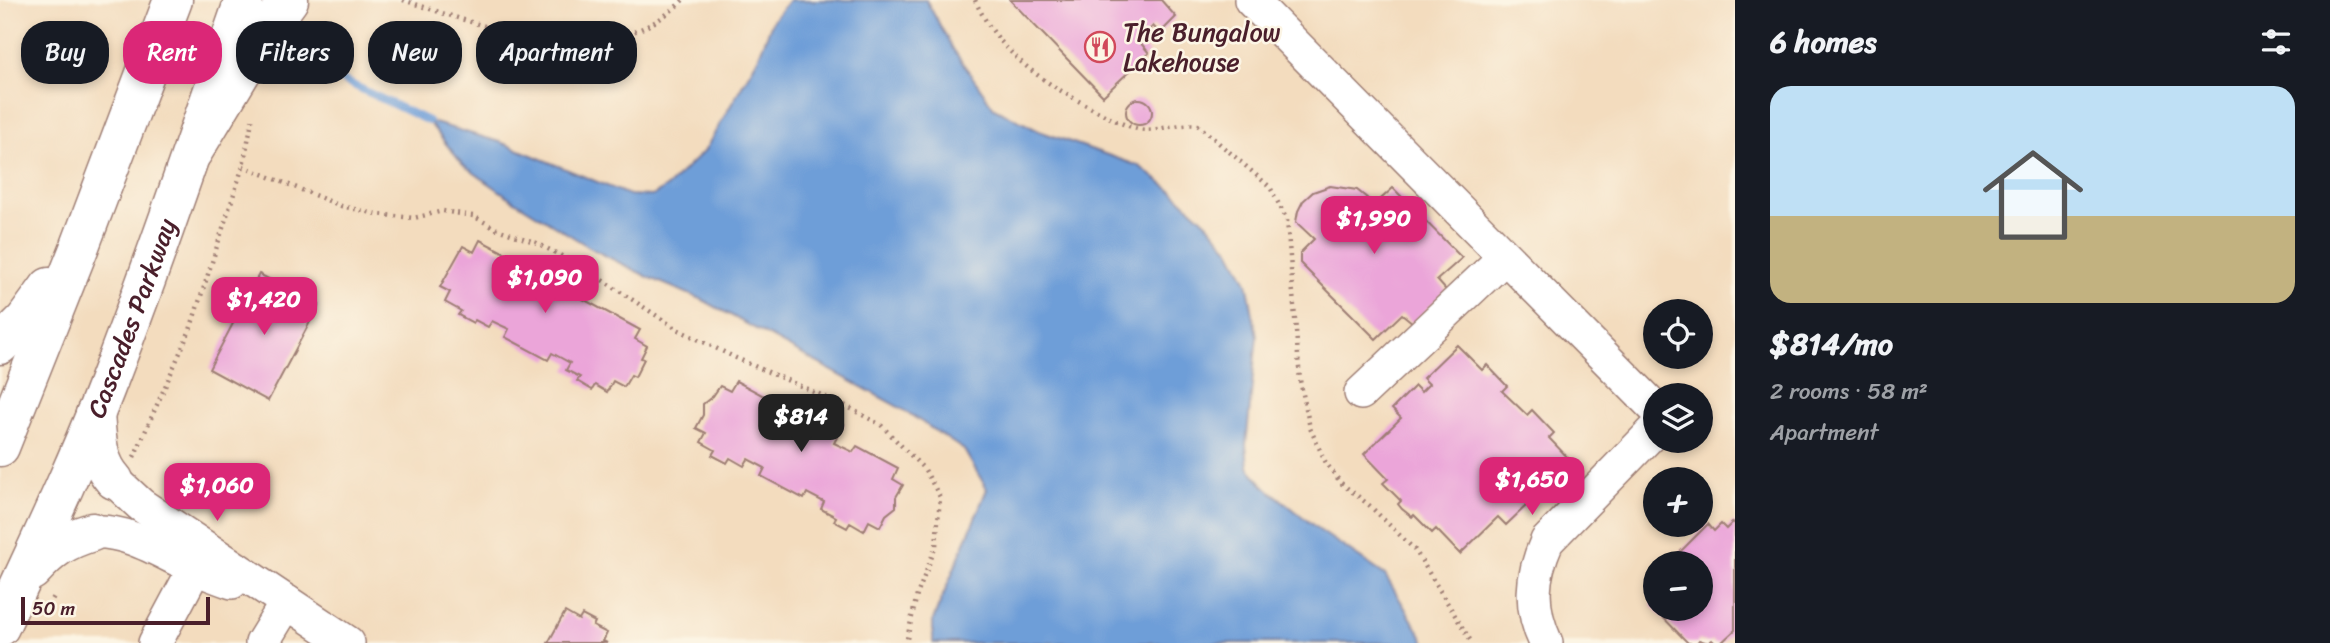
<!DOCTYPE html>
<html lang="en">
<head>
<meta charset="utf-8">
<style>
	body { margin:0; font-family:Sriracha,sans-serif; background:#242831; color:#f1f3f6; height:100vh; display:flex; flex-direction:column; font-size:26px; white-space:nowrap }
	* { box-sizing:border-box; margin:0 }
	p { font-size:23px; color:#9ea1a6 }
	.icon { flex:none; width:38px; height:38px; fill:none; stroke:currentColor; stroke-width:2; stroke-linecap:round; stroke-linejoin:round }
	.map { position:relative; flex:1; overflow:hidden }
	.sheet { display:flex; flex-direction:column; background:#171b24; width:595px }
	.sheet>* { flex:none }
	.hud { position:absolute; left:21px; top:21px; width:665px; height:63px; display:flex; gap:14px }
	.controls { position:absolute; left:1643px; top:299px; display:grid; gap:14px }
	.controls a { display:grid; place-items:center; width:70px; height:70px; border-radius:50%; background:#171b24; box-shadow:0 4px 10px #0003; font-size:35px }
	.scale { position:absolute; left:21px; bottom:18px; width:189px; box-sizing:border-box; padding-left:7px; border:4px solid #4a1f2b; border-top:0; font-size:19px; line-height:24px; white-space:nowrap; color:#4a1f2b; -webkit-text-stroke:5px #fcf5e5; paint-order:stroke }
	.price { position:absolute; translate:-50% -60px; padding:0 16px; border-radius:14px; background:#db2777; color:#fff; font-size:23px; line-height:46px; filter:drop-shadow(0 2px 4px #0008) }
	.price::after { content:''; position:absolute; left:50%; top:42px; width:21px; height:16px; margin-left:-10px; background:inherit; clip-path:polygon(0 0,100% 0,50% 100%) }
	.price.on { background:#222; color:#fff }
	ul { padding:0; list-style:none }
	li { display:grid; align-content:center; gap:14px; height:371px; padding:0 35px }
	li span { display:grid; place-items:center; height:217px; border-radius:21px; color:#555 }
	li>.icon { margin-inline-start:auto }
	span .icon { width:126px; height:126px; fill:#fffc; stroke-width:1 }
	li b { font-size:30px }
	h2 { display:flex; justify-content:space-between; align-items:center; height:84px; padding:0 35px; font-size:30px }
	.tag { padding:0 24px; border-radius:28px; background:#171b24; box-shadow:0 4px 10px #0003; font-size:24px; line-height:63px }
	.tag.on { background:#db2777; color:#fff }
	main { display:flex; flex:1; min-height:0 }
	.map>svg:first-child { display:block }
</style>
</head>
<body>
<main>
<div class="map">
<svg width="1735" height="643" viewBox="0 0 1735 643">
	<rect width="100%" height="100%" fill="#fcf5e5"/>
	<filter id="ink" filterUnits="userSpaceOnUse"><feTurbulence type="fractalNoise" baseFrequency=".0143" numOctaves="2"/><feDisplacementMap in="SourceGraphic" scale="14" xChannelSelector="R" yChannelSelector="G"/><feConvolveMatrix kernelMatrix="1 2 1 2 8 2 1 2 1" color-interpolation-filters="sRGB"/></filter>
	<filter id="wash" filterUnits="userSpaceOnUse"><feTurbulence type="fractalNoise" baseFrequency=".00686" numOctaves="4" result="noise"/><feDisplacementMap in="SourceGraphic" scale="28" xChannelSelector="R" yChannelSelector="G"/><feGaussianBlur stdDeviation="1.57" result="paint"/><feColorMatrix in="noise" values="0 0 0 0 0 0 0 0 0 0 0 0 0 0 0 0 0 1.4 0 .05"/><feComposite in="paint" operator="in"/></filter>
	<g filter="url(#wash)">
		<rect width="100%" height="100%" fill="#f3dcbe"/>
		<!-- water -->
		<polygon fill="#6e9ed8" stroke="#5c5e82" stroke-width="2" points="789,0 926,0 953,49 994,108 1039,131 1139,166 1172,191 1208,224 1230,250 1247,282 1257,336 1246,445 1248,467 1263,485 1319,530 1385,575 1426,643 933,643 933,620 987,489 964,450 902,409 703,300 648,277 594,250 510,198 463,165 428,121 500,142 629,195 652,196 668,186 705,150 758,58 773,20"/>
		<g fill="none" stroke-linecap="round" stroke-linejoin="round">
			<!-- stream -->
			<polyline stroke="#6e9ed8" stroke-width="8" points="328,73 428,121"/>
		</g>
		<g id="blocks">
			<!-- building -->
			<g fill="#eba5d9">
				<polygon points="1010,0 1161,0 1176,17 1160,33 1153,26 1139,41 1149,53 1103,96"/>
				<circle cx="1139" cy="112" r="13"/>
				<polygon points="1330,186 1357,190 1367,198 1354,209 1361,217 1393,188 1462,258 1437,280 1446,290 1413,323 1402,314 1376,339 1300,263 1300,253 1314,239 1296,222 1298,211 1303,201 1313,192"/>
				<polygon points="480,240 524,263 521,268 539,278 548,263 588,285 581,298 640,330 635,339 647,346 641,358 644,359 635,377 631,375 624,387 613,381 607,392 595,385 592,390 577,381 580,377 566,370 570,363 552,353 548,360 505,337 509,329 492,321 488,327 475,320 473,323 458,315 461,311 445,302 450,292 440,287 463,246 474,252"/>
				<polygon points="259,274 319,305 268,401 209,369"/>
				<polygon points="1457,345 1482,370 1487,365 1507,386 1502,391 1527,415 1532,410 1554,433 1549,438 1572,462 1537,496 1532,491 1525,498 1530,502 1506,525 1498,517 1460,554 1436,529 1432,533 1414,515 1412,517 1402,509 1398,504 1401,501 1383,483 1388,479 1364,454 1401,418 1392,409 1415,386 1421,392 1429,384 1423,378"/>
				<polygon points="736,381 777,403 774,410 793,420 803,400 814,406 827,408 830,415 844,424 834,443 853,452 857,446 898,468 893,479 903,485 896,497 896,507 886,515 880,527 869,521 864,531 850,523 847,528 834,521 836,517 821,509 824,502 807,493 804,499 761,476 765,468 748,459 744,466 730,458 727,463 712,455 715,450 701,442 706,433 696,428 703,415 703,404 713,396 720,386 730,391"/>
				<polygon points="1733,522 1735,524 1735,630 1721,643 1715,643 1712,640 1708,643 1699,640 1697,643 1688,643 1651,605 1656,601 1656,609 1701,609 1701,564 1668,564 1708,524 1714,531 1721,524 1726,529"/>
				<polygon points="565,612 579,620 582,615 595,622 593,626 607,633 603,641 607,643 548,643"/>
			</g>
		</g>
	</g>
	<g filter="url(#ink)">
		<use href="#blocks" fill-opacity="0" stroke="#9e7e74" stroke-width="2"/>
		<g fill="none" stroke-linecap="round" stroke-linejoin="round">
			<!-- minor casing -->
			<g stroke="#9e7e74" stroke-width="36">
				<g id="minor">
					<polyline points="1251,0 1656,409"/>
					<polyline points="1361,393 1505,257"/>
					<polyline points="114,480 141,505 348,643"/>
					<path d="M92,532C128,530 159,551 191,566C204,572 218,577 232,582"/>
					<polyline points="155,643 195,568"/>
					<polyline points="262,643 287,602"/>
					<path d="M1546,643C1529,607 1531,577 1547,541L1656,429"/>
				</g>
			</g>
			<!-- major casing -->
			<g stroke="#9e7e74" stroke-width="41">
				<g id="major">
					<polyline points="0,345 25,320 49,287"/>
					<path d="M95,414C97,438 97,462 114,480"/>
					<polyline points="0,447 80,246 173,0"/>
					<path d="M32,571C52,549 63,541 92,532"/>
					<path id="s1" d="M0,627C36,549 74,470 105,390C155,261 199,130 244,0"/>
				</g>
			</g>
			<!-- highway casing -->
			<g stroke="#9e7e74" stroke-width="41">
				<polyline id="highway" points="193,152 265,33 289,0"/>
			</g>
			<!-- path -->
			<g stroke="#9e7e74" stroke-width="4.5" stroke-dasharray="2 5" stroke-linecap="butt">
				<path d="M403,0C489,28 608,76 683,0"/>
				<path d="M975,0C998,52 1042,82 1090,107C1104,115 1119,123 1134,128C1154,134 1177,122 1198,125L1270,187L1287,220L1300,380L1310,428L1326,463L1341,483L1369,505L1415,550L1472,643"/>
				<polyline points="243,166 341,206 377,214 414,218 443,211 473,216 497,229 537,243 584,268 677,329 736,358 844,405 881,425 925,470 940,497 936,546 917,595 906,643"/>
				<polyline points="134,457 190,330 243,166 253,116"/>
				<polyline points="45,611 55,595"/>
			</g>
			<!-- minor -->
			<use href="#minor" stroke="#fff" stroke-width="33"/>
			<!-- major -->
			<use href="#major" stroke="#fff" stroke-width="38"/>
			<!-- highway -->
			<use href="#highway" stroke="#fff" stroke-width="38"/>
		</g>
	</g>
	<!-- icons -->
	<defs>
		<g id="restaurant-ring" transform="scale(1.575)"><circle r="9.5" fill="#fcf5e5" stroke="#d1495b" stroke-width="1.5"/><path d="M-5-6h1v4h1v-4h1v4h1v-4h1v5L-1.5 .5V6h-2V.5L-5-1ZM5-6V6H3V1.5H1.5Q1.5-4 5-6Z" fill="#d1495b"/></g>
	</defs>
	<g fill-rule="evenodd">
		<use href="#restaurant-ring" x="1100" y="47"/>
	</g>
	<g text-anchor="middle" stroke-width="5" stroke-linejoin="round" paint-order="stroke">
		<!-- poi labels -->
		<g font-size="26" fill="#4a1f2b" stroke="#fcf5e5" text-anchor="start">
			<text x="1123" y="41">The Bungalow<tspan x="1123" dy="30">Lakehouse</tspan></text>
		</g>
		<!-- street labels -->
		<g font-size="26" fill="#4a1f2b" stroke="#fcf5e5">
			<text dy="9" stroke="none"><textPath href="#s1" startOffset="336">Cascades Parkway</textPath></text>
		</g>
	</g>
</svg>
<div class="controls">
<a><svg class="icon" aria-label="locate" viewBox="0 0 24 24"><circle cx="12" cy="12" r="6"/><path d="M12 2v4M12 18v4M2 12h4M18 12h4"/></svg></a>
<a><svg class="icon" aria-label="layers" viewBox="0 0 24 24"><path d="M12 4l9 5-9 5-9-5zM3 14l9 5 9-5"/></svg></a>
<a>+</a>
<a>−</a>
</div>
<div class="scale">50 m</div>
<b class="price" style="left:1374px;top:256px">$1,990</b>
<b class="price" style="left:545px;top:315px">$1,090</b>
<b class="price" style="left:264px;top:337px">$1,420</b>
<b class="price on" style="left:801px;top:454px">$814</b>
<b class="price" style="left:1532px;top:517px">$1,650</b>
<b class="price" style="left:217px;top:523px">$1,060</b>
<div class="hud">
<a class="tag">Buy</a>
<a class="tag on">Rent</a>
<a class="tag">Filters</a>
<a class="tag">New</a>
<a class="tag">Apartment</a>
</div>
</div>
<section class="sheet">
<h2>6 homes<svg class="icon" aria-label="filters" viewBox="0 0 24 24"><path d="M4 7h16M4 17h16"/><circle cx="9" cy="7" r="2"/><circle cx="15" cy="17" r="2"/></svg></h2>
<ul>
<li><span style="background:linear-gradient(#bfe0f5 60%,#c2b280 0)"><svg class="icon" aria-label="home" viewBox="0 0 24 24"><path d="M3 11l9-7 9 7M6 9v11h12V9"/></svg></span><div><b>$814/mo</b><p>2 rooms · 58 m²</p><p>Apartment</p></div></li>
</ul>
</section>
</main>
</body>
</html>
